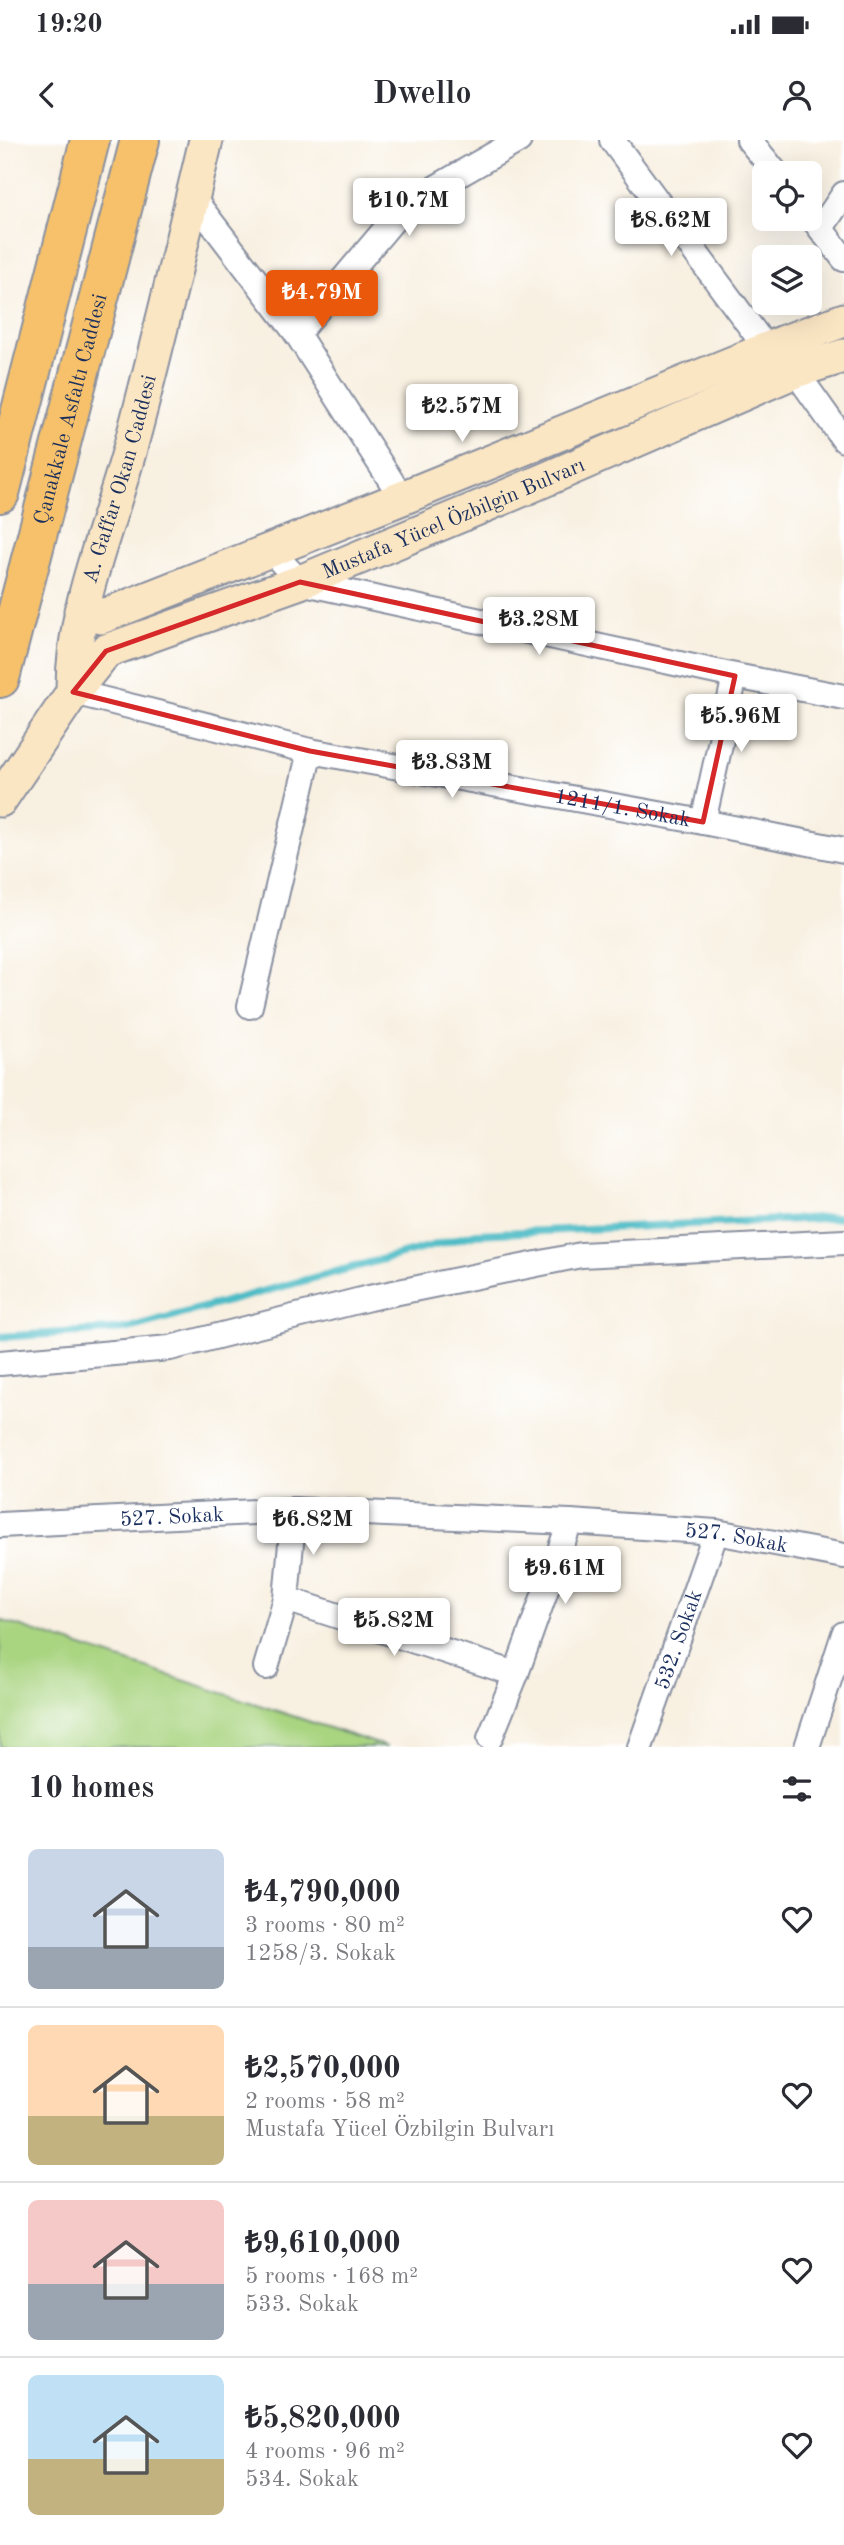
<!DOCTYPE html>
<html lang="en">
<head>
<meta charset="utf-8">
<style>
	body { margin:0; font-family:"Old Standard TT",serif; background:#f2f2f3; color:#2b2b33; height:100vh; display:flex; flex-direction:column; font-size:26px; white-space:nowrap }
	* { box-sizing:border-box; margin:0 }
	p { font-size:23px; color:#7c7c81 }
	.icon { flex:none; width:38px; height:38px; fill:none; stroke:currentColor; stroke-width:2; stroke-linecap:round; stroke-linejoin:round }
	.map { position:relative; height:1607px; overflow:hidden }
	.sheet { display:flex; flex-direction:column; background:#fff; flex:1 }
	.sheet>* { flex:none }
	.tools { position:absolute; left:752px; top:21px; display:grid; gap:14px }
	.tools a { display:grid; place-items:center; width:70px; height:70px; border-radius:10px; background:#fff; box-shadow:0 7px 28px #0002; font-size:35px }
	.price { position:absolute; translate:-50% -60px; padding:0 16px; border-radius:7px; background:#fff; color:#222; font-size:23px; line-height:46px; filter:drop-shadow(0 2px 4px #0008) }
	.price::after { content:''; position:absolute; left:50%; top:42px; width:21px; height:16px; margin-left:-10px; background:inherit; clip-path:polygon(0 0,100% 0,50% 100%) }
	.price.active { background:#ea580c; color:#fff }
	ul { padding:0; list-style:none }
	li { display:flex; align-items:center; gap:21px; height:175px; padding:0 28px }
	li+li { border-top:2px solid #e1e1e2 }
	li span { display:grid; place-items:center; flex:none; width:196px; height:140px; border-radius:10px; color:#555 }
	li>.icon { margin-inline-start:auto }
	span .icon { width:84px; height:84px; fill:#fffc; stroke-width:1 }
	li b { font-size:30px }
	h2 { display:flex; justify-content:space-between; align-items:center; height:84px; padding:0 28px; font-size:30px }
	.status { display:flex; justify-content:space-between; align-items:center; height:49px; padding:0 35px; background:#fff; direction:ltr }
	.status svg { height:19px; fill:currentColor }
	header { display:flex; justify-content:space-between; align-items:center; height:91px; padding:0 28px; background:#fff; font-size:32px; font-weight:800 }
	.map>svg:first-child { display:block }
</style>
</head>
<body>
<div class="status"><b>19:20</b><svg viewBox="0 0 49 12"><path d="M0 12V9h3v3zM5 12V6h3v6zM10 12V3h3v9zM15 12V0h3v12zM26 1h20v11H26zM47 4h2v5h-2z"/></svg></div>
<header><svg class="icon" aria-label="back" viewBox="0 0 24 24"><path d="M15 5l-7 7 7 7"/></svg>Dwello<svg class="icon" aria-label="person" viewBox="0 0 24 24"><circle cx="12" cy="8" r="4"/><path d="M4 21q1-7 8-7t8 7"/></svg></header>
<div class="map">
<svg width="844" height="1607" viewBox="0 0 844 1607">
	<rect width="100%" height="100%" fill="#fff"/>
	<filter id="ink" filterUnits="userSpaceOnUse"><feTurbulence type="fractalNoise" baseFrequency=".0143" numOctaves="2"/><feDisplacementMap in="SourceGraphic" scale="14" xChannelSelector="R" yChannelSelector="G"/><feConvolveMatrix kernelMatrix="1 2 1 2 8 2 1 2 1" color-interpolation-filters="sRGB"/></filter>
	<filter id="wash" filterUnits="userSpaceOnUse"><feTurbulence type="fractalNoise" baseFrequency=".00686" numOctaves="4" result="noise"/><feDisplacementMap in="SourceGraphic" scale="28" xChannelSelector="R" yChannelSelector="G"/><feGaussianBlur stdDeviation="1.57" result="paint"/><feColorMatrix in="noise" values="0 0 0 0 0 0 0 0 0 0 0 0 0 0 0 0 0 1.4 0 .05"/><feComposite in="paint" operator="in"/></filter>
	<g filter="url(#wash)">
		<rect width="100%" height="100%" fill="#f8f0e1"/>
		<!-- green -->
		<polygon fill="#a9d480" stroke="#62826f" stroke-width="2" points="0,1480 387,1607 0,1607"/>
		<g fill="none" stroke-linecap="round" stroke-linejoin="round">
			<!-- stream -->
			<polyline stroke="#4ebcc6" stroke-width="8" points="0,1197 125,1189 476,1094 844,1077"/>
		</g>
	</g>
	<g filter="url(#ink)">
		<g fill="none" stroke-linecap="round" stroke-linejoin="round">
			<!-- street casing -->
			<g stroke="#8a90a0" stroke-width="28">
				<g id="street">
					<polyline points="612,0 767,209"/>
					<polyline points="749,0 776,33"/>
					<polyline points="192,57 297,194 402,358"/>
					<polyline points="810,75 844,119"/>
					<polyline points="821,88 844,54"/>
					<polyline points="297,194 406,65 519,0"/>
					<polyline points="791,215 795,231 844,300"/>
					<polyline points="271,411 300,442 735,536 844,557"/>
					<path id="s1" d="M73,552L310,611L703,682L844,710"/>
					<polyline points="703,682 735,536"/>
					<polyline points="250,866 310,611"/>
					<polyline points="0,1223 170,1208 369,1158 581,1115 844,1102"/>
					<path id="s2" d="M0,1385L294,1370L570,1382L716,1392L844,1416"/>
					<polyline points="286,1459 516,1534"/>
					<polyline points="266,1527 286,1459 294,1370"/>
					<polyline points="490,1598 516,1534 570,1382"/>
					<path id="s3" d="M640,1607L716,1392"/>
					<polyline points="807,1607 844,1494"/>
				</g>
			</g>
			<!-- secondary casing -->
			<g stroke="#8a90a0" stroke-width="37">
				<g id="secondary">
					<polyline points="81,471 101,477 402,358 787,201 844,180"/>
					<path id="s4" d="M73,552C72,465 109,388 131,305C158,204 182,102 206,0"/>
					<path id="s5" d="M0,660L73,552L106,511L300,442L512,354L795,231L844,216"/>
				</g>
			</g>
			<!-- highway casing -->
			<g stroke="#8a90a0" stroke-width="42">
				<g id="highway">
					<polyline points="0,353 90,0"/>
					<path id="s6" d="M0,538L140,0"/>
				</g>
			</g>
			<!-- street -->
			<use href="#street" stroke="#fff" stroke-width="24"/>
			<!-- secondary -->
			<use href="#secondary" stroke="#fbe6c4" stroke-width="33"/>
			<!-- highway -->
			<use href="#highway" stroke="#f6c16b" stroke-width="38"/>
		</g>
	</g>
	<!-- marked area -->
	<path fill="none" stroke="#d62828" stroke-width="5" stroke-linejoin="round" d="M300,442L735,536L703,682L310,611L73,552L106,511Z"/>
	<g text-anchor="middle" stroke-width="5" stroke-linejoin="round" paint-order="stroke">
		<!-- street labels -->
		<g font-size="21" fill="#1b2f5e" stroke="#fff">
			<text dy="7" stroke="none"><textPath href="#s6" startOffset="278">Çanakkale Asfaltı Caddesi</textPath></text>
			<text dy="7" stroke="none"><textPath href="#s4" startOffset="219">A. Gaffar Okan Caddesi</textPath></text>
			<text dy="7" stroke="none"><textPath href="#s5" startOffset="555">Mustafa Yücel Özbilgin Bulvarı</textPath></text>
			<text dy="7" stroke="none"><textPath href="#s1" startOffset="562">1211/1. Sokak</textPath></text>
			<text dy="7" stroke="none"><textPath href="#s2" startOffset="172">527. Sokak</textPath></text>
			<text dy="7" stroke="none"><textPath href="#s2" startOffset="738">527. Sokak</textPath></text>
			<text dy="7" stroke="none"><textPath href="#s3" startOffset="114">532. Sokak</textPath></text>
		</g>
	</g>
</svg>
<div class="tools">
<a><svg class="icon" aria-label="locate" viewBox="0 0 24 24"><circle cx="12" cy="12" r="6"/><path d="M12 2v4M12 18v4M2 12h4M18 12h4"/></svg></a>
<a><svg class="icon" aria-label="layers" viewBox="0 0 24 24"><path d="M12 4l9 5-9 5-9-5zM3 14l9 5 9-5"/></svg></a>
</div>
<b class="price" style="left:409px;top:98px">₺10.7M</b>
<b class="price" style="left:671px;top:118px">₺8.62M</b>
<b class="price active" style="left:322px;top:190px">₺4.79M</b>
<b class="price" style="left:462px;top:304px">₺2.57M</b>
<b class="price" style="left:539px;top:517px">₺3.28M</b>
<b class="price" style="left:741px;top:614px">₺5.96M</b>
<b class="price" style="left:452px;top:660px">₺3.83M</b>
<b class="price" style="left:313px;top:1417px">₺6.82M</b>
<b class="price" style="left:565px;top:1466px">₺9.61M</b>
<b class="price" style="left:394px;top:1518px">₺5.82M</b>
</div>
<section class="sheet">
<h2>10 homes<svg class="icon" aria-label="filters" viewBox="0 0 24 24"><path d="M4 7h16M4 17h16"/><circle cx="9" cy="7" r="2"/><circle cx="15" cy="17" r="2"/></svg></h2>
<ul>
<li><span style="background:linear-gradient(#c9d6e8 70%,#9aa5b1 0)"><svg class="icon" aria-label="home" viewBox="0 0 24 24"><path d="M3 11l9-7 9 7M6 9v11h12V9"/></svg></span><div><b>₺4,790,000</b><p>3 rooms · 80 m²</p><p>1258/3. Sokak</p></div><svg class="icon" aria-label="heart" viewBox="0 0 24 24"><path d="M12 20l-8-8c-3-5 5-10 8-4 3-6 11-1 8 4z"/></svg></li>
<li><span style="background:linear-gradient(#ffd9b3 65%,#c2b280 0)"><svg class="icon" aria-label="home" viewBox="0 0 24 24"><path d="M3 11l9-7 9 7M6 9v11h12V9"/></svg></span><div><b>₺2,570,000</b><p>2 rooms · 58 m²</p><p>Mustafa Yücel Özbilgin Bulvarı</p></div><svg class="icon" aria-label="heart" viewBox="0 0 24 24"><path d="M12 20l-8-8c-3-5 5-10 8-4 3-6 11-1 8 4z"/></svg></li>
<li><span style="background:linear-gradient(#f6c9c9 60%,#9aa5b1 0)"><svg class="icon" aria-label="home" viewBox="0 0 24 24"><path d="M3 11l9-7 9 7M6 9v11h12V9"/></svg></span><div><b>₺9,610,000</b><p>5 rooms · 168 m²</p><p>533. Sokak</p></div><svg class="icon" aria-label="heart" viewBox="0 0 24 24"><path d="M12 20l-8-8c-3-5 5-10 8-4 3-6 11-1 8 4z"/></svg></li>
<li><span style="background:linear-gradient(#bfe0f5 60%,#c2b280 0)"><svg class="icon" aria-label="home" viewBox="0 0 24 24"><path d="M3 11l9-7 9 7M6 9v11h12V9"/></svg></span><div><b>₺5,820,000</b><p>4 rooms · 96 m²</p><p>534. Sokak</p></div><svg class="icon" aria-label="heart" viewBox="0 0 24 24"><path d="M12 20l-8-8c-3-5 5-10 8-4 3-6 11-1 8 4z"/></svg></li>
</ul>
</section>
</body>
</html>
